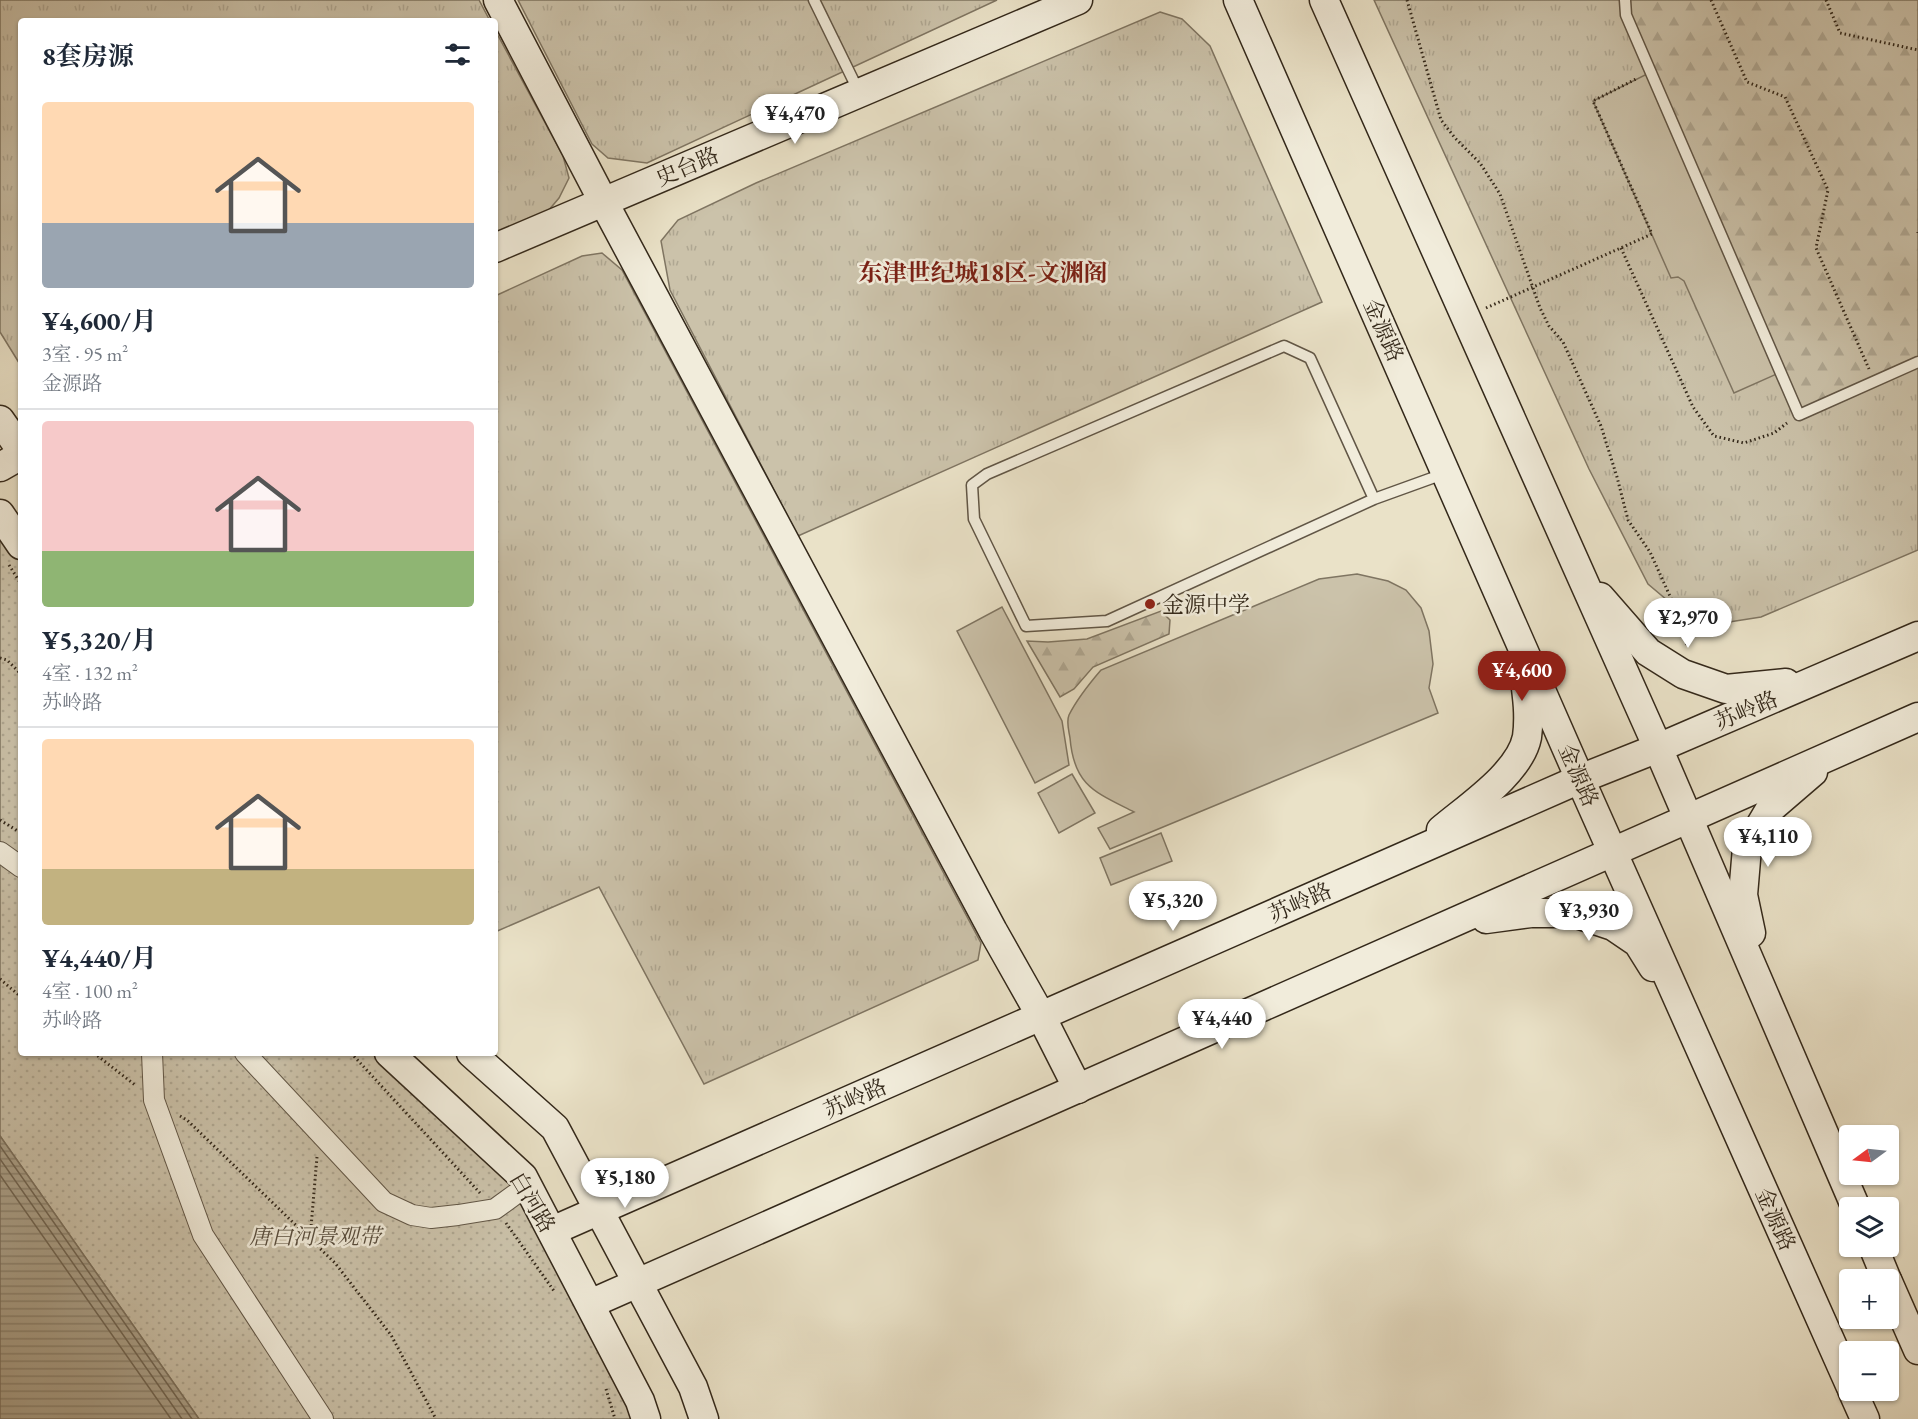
<!DOCTYPE html>
<html lang="zh">
<head>
<meta charset="utf-8">
<style>
	body { margin:0; font-family:"EB Garamond","Noto Serif SC",serif; background:#f2f2f3; color:#1f2937; height:100vh; display:flex; flex-direction:column; font-size:22px; white-space:nowrap }
	* { box-sizing:border-box; margin:0 }
	p { font-size:20px; color:#747a83 }
	.icon { flex:none; width:33px; height:33px; fill:none; stroke:currentColor; stroke-width:2; stroke-linecap:round; stroke-linejoin:round }
	.map { position:relative; flex:1; overflow:hidden }
	.sheet { position:absolute; left:18px; top:18px; width:480px; height:1038px; display:flex; flex-direction:column; background:#fff; border-radius:6px; box-shadow:0 2px 4px #0004 }
	.sheet>* { flex:none }
	.needle { width:39px; rotate:255deg }
	.fabs { position:absolute; left:1839px; top:1125px; display:grid; gap:12px }
	.fabs a { display:grid; place-items:center; width:60px; height:60px; border-radius:6px; background:#fff; box-shadow:0 2px 4px #0004; font-size:30px }
	.price { position:absolute; translate:-50% -51px; padding:0 14px; border-radius:21px; background:#fff; color:#222; font-size:20px; line-height:39px; filter:drop-shadow(0 2px 3px #0008) }
	.price::after { content:''; position:absolute; left:50%; top:36px; width:18px; height:14px; margin-left:-9px; background:inherit; clip-path:polygon(0 0,100% 0,50% 100%) }
	.price.current { background:#8f2418; color:#fff }
	ul { padding:0; list-style:none }
	li { display:grid; align-content:center; gap:12px; height:318px; padding:0 24px }
	li+li { border-top:2px solid #e0e1e3 }
	li span { display:grid; place-items:center; height:186px; border-radius:6px; color:#555 }
	li>.icon { margin-inline-start:auto }
	span .icon { width:108px; height:108px; fill:#fffc; stroke-width:1 }
	li b { font-size:26px }
	h2 { display:flex; justify-content:space-between; align-items:center; height:72px; padding:0 24px; font-size:26px }
	.map>svg:first-child { display:block }
</style>
</head>
<body>
<div class="map">
<svg width="1918" height="1419" viewBox="0 0 1918 1419">
	<defs>
		<pattern id="grass-tufts" width="24" height="20" patternUnits="userSpaceOnUse" patternTransform="scale(1.5)"><rect width="24" height="20" fill="#cbc2aa"/><path d="M3 7l-1-3M5 7V3M7 7l1-3M15 17l-1-3M17 17v-4M19 17l1-3" fill="none" stroke="#afa792"/></pattern>
		<pattern id="forest-firs" width="22" height="20" patternUnits="userSpaceOnUse" patternTransform="scale(1.5)"><rect width="22" height="20" fill="#cbc2aa"/><path d="M5 1l3.5 6h-7zM16 11l3.5 6h-7z" fill="#afa792"/></pattern>
		<pattern id="park-dots" width="8" height="8" patternUnits="userSpaceOnUse" patternTransform="scale(1.5)"><rect width="8" height="8" fill="#cbc2aa"/><path d="M2 2h.1M6 6h.1" fill="none" stroke="#afa792" stroke-width="1.8" stroke-linecap="round"/></pattern>
		<pattern id="water-rules" width="6" height="5" patternUnits="userSpaceOnUse" patternTransform="scale(1.5)"><rect width="6" height="5" fill="#aca38d"/><path d="M0 2.5h6" fill="none" stroke="#8d8572"/></pattern>
	</defs>
	<rect width="100%" height="100%" fill="#eae2c8"/>
	<filter id="stains"><feTurbulence type="fractalNoise" baseFrequency=".00333" numOctaves="4"/><feColorMatrix values="0 0 0 0 .2 0 0 0 0 .09 0 0 0 0 .02 0 0 0 .5 -.17"/></filter>
	<radialGradient id="worn" r=".72"><stop offset=".6" stop-color="#630" stop-opacity="0"/><stop offset="1" stop-color="#630" stop-opacity=".3"/></radialGradient>
	<!-- grass -->
	<g fill="url(#grass-tufts)" stroke="#7f7562" stroke-width="1.5">
		<polygon points="0,0 479,0 490,21 21,21 21,366 0,332"/>
		<polygon points="518,0 997,0 647,163 608,158 592,144"/>
		<polygon points="1374,0 1918,0 1918,550 1761,617 1710,625 1692,621 1648,584 1589,469"/>
		<polygon points="1160,12 1182,19 1210,46 1322,302 798,536 670,290 661,241 678,220 756,183"/>
		<polygon points="495,30 563,156 569,178 559,198 542,218 495,236"/>
		<polygon points="602,253 622,270 981,943 978,960 704,1084 599,887 495,932 495,296 582,256"/>
	</g>
	<!-- forest -->
	<g fill="url(#forest-firs)" stroke="#7f7562" stroke-width="1.5">
		<polygon points="1625,0 1918,0 1918,362 1799,415"/>
		<polygon points="1161,611 1170,620 1169,634 1093,667 1074,689 1060,697 1027,641 1048,642 1087,639"/>
	</g>
	<!-- park -->
	<polygon fill="url(#park-dots)" stroke="#7f7562" stroke-width="1.5" points="0,514 21,545 21,1053 389,1053 523,1177 646,1419 199,1419 0,1136"/>
	<!-- garden -->
	<g fill="#cbc2aa" stroke="#7f7562" stroke-width="1.5">
		<polygon points="1651,72 1781,372 1734,393 1684,281 1678,277 1671,278 1593,101"/>
		<path d="M1357,574L1388,581L1406,590L1421,608L1429,631L1433,664L1429,688L1438,713L1110,849L1098,828L1134,812C1095,792 1074,786 1070,738C1069,731 1066,722 1069,715C1077,699 1089,684 1101,670L1319,579Z"/>
		<polygon points="1002,607 1062,721 1069,765 1035,783 957,631"/>
		<polygon points="1072,774 1095,813 1059,833 1038,793"/>
		<polygon points="1161,833 1172,861 1111,885 1100,858"/>
	</g>
	<!-- water -->
	<polygon fill="url(#water-rules)" stroke="#7c725f" stroke-width="1.5" points="0,1136 199,1419 0,1419"/>
	<g fill="none" stroke-linecap="round" stroke-linejoin="round">
		<!-- shore -->
		<g stroke="#706654" stroke-width="1.5">
			<polyline points="0,1146 192,1419"/>
			<polyline points="0,1159 182,1419"/>
			<polyline points="0,1175 171,1419"/>
		</g>
		<!-- lane casing -->
		<g stroke="#615646" stroke-width="13">
			<g id="lane">
				<polyline points="814,0 859,92"/>
				<polyline points="1625,0 1626,15 1799,415 1918,362"/>
				<polyline points="1374,499 1310,358 1284,346 987,474 972,485 974,519 1026,626 1107,621 1374,499 1446,473"/>
			</g>
		</g>
		<!-- street casing -->
		<g stroke="#615646" stroke-width="22">
			<g id="street">
				<polyline points="0,852 21,867"/>
				<polyline points="152,1053 154,1100 203,1235 323,1419"/>
				<polyline points="245,1053 384,1202 412,1215 431,1218 458,1215 495,1209 528,1185"/>
			</g>
		</g>
		<!-- secondary casing -->
		<g stroke="#33281a" stroke-width="31">
			<g id="secondary">
				<polyline points="498,0 603,201 993,931 1041,1016 1078,1089"/>
				<polyline points="1238,0 1580,779 1850,1385"/>
				<polyline points="1324,0 1658,748 1856,1208"/>
				<polyline points="495,248 1078,0"/>
				<polyline points="0,420 21,450"/>
				<polyline points="0,467 21,455"/>
				<polyline points="0,514 21,545"/>
				<polyline points="1600,597 1648,652 1683,674 1726,689 1786,683"/>
				<path d="M1441,830C1468,807 1520,773 1527,737C1530,715 1527,695 1524,673"/>
				<polyline points="1486,919 1531,913 1574,913 1613,926 1638,943 1653,967"/>
				<polyline points="1751,933 1743,895 1747,848 1770,809 1813,772"/>
				<polyline points="389,1053 523,1177 640,1401 646,1419"/>
				<polyline points="471,1053 555,1128 693,1387 704,1419"/>
				<polyline points="552,1231 1580,779 1658,748 1918,636"/>
				<polyline points="1873,1246 1887,1280"/>
				<polyline points="1888,1282 1918,1350"/>
				<polyline points="590,1304 1918,717"/>
				<polyline points="1852,1390 1865,1419"/>
			</g>
		</g>
		<!-- path -->
		<g stroke="#33281a" stroke-width="3" stroke-dasharray="1.5 3" stroke-linecap="butt">
			<polyline points="1407,0 1441,120 1455,138 1480,163 1500,194 1540,308 1549,326 1563,342 1601,426 1617,477 1628,520 1650,552 1688,636 1686,648"/>
			<polyline points="1711,0 1747,82 1785,97 1828,190 1816,248 1869,369"/>
			<polyline points="1826,0 1840,33 1918,50"/>
			<polyline points="1918,232 1918,233"/>
			<polyline points="1621,248 1693,407 1714,436 1744,443 1774,433 1787,423"/>
			<polyline points="1486,308 1652,234 1593,101 1638,78"/>
			<polyline points="9,565 21,584"/>
			<polyline points="0,658 7,660 21,674"/>
			<polyline points="0,820 21,833"/>
			<polyline points="0,979 21,997"/>
			<polyline points="94,1053 135,1085"/>
			<polyline points="351,1053 480,1193"/>
			<polyline points="180,1116 187,1120 335,1263 391,1335 436,1419"/>
			<polyline points="506,1223 554,1291"/>
			<polyline points="310,1239 317,1157"/>
			<polyline points="606,1389 615,1419"/>
		</g>
		<!-- lane -->
		<use href="#lane" stroke="#f1ecdb" stroke-width="10"/>
		<!-- street -->
		<use href="#street" stroke="#f1ecdb" stroke-width="20"/>
		<!-- secondary -->
		<use href="#secondary" stroke="#f1ecdb" stroke-width="28"/>
	</g>
	<!-- markers -->
	<circle fill="#8f2418" stroke="#f1ecdb" stroke-width="2" cx="1150" cy="604" r="6"/>
	<g text-anchor="middle" stroke-width="5" stroke-linejoin="round" paint-order="stroke">
		<!-- street labels -->
		<g font-size="22" fill="#33281a" stroke="#f1ecdb">
			<text transform="translate(687 166) rotate(-23)" y="8">史台路</text>
			<text transform="translate(1384 330) rotate(66)" y="8">金源路</text>
			<text transform="translate(1746 710) rotate(-23)" y="8">苏岭路</text>
			<text transform="translate(1579 775) rotate(66)" y="8">金源路</text>
			<text transform="translate(1300 902) rotate(-24)" y="8">苏岭路</text>
			<text transform="translate(855 1098) rotate(-24)" y="8">苏岭路</text>
			<text transform="translate(533 1202) rotate(59)" y="8">白河路</text>
			<text transform="translate(1776 1219) rotate(66)" y="8">金源路</text>
		</g>
		<!-- poi labels -->
		<g font-size="22" fill="#33281a" stroke="#f1ecdb" text-anchor="start">
			<text x="1162" y="612">金源中学</text>
		</g>
		<!-- park labels -->
		<g font-size="22" font-style="italic" fill="#594e3e" stroke="#f1ecdb">
			<text x="315" y="1244">唐白河景观带</text>
		</g>
		<!-- neighbourhood labels -->
		<g font-size="24" font-weight="bold" fill="#7a1f14" stroke="#f1ecdb">
			<text x="983" y="281">东津世纪城18区-文渊阁</text>
		</g>
	</g>
	<rect width="100%" height="100%" filter="url(#stains)"/>
	<rect width="100%" height="100%" fill="url(#worn)"/>
</svg>
<div class="fabs">
<a><svg class="needle" viewBox="-14 -14 28 28"><path d="M0-13l5 13h-10z" fill="#e53935"/><path d="M0 13l5-13h-10z" fill="#747a83"/></svg></a>
<a><svg class="icon" aria-label="layers" viewBox="0 0 24 24"><path d="M12 4l9 5-9 5-9-5zM3 14l9 5 9-5"/></svg></a>
<a>+</a>
<a>−</a>
</div>
<b class="price" style="left:795px;top:145px">¥4,470</b>
<b class="price" style="left:1688px;top:649px">¥2,970</b>
<b class="price current" style="left:1522px;top:702px">¥4,600</b>
<b class="price" style="left:1768px;top:868px">¥4,110</b>
<b class="price" style="left:1173px;top:932px">¥5,320</b>
<b class="price" style="left:1589px;top:942px">¥3,930</b>
<b class="price" style="left:1222px;top:1050px">¥4,440</b>
<b class="price" style="left:625px;top:1209px">¥5,180</b>
<section class="sheet">
<h2>8套房源<svg class="icon" aria-label="filters" viewBox="0 0 24 24"><path d="M4 7h16M4 17h16"/><circle cx="9" cy="7" r="2"/><circle cx="15" cy="17" r="2"/></svg></h2>
<ul>
<li><span style="background:linear-gradient(#ffd9b3 65%,#9aa5b1 0)"><svg class="icon" aria-label="home" viewBox="0 0 24 24"><path d="M3 11l9-7 9 7M6 9v11h12V9"/></svg></span><div><b>¥4,600/月</b><p>3室 · 95 m²</p><p>金源路</p></div></li>
<li><span style="background:linear-gradient(#f6c9c9 70%,#8fb573 0)"><svg class="icon" aria-label="home" viewBox="0 0 24 24"><path d="M3 11l9-7 9 7M6 9v11h12V9"/></svg></span><div><b>¥5,320/月</b><p>4室 · 132 m²</p><p>苏岭路</p></div></li>
<li><span style="background:linear-gradient(#ffd9b3 70%,#c2b280 0)"><svg class="icon" aria-label="home" viewBox="0 0 24 24"><path d="M3 11l9-7 9 7M6 9v11h12V9"/></svg></span><div><b>¥4,440/月</b><p>4室 · 100 m²</p><p>苏岭路</p></div></li>
</ul>
</section>
</div>
</body>
</html>
